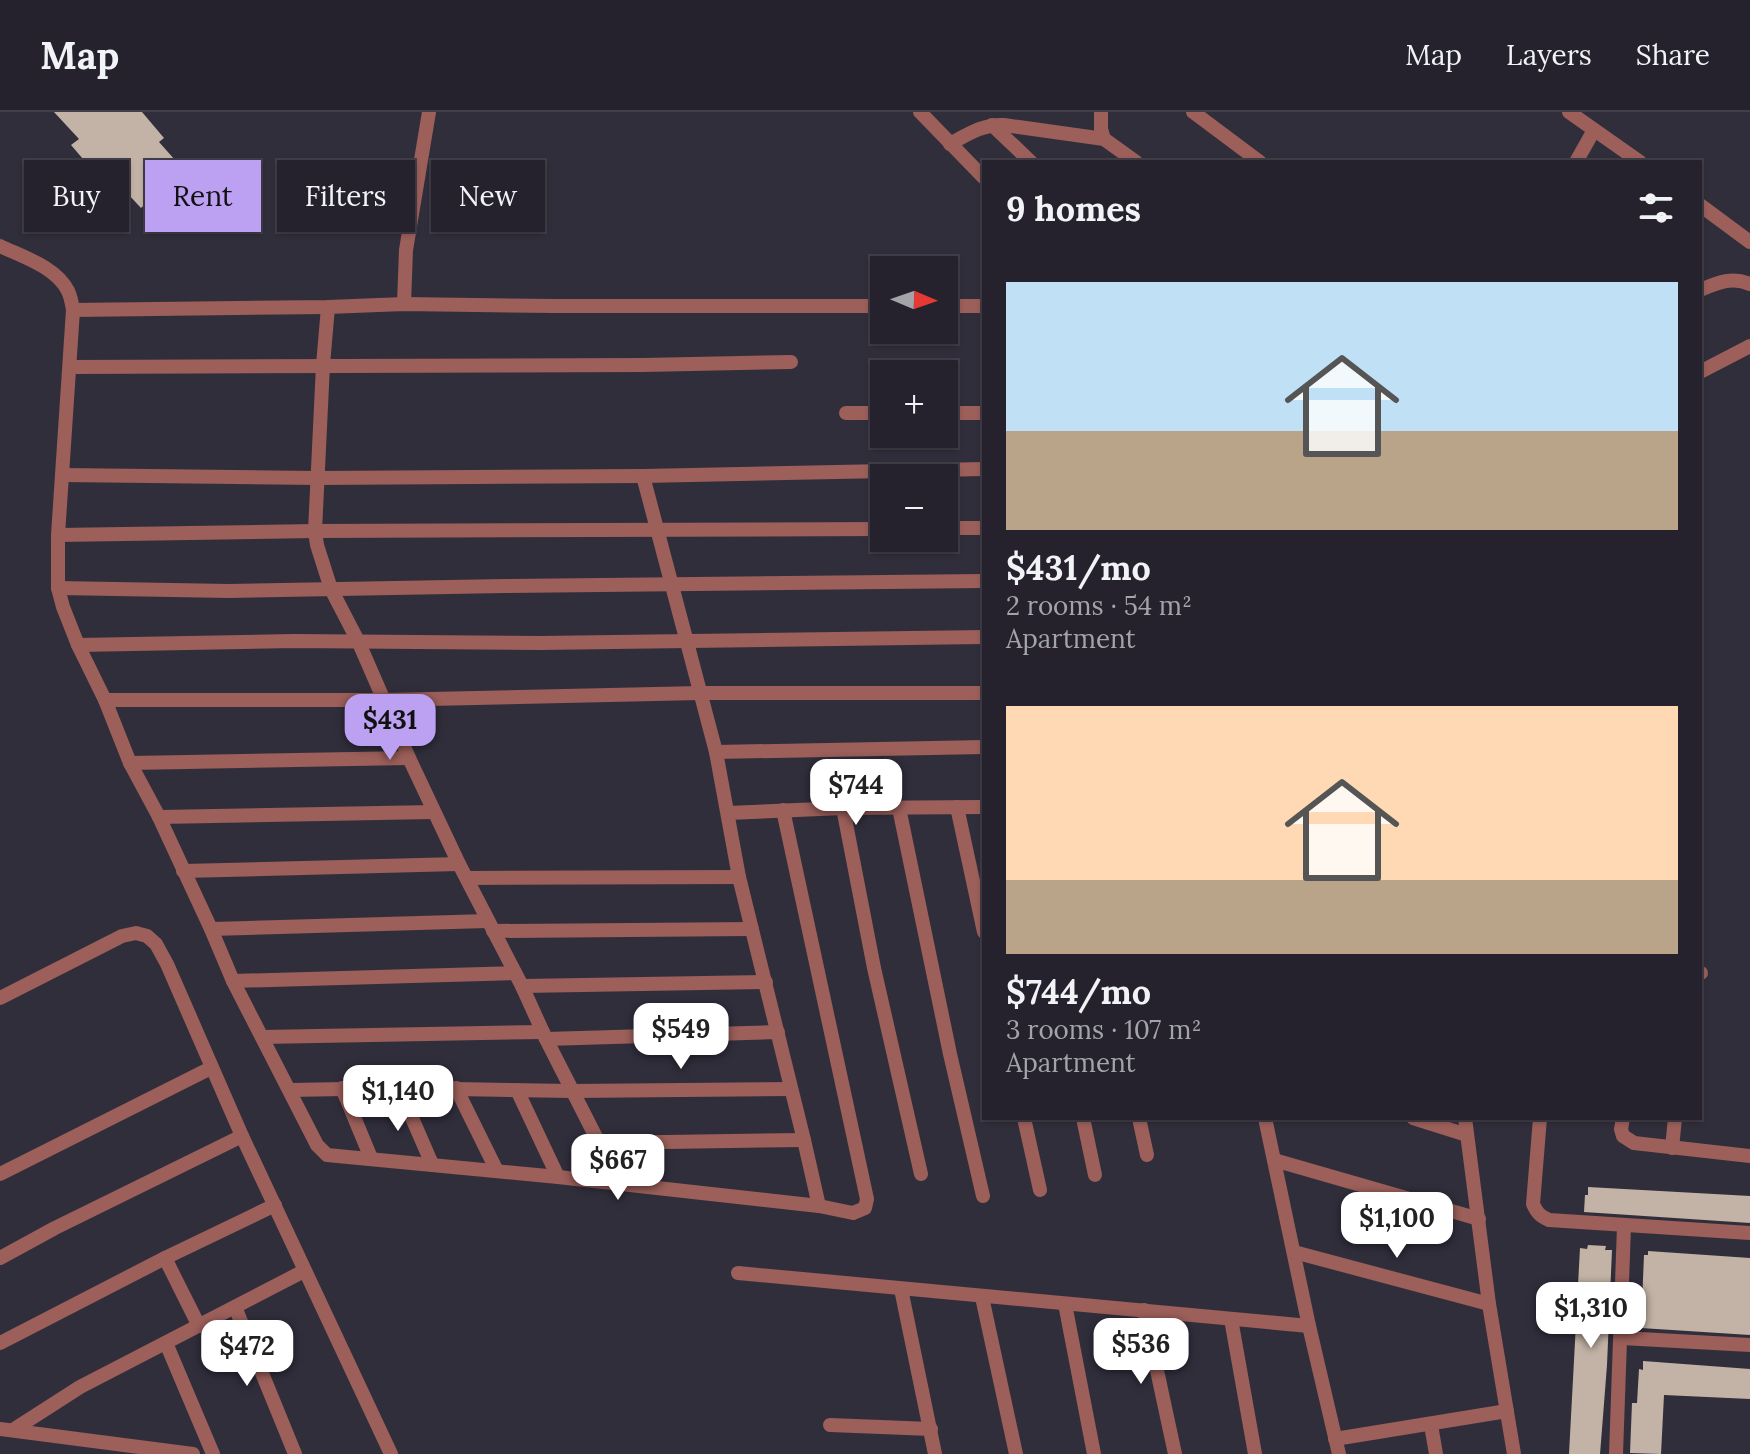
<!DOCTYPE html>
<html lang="en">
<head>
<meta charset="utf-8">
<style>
	body { margin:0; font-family:Lora,serif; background:#312f39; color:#f1f3f6; height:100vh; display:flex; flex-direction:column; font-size:30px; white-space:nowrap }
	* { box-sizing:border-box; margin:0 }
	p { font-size:26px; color:#a3a4aa }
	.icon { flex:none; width:44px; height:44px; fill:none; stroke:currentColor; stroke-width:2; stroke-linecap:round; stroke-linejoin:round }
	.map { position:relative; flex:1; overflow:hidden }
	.details { position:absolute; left:982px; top:48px; width:720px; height:960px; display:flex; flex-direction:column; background:#25222d; border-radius:0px; box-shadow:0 2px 6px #0004,0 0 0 2px #423f49 }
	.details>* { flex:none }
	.hud { position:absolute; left:24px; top:48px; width:760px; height:72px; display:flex; gap:16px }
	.needle { width:52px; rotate:92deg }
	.buttons { position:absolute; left:870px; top:144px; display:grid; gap:16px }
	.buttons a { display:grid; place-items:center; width:88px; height:88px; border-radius:0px; background:#25222d; box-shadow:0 2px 6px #0004,0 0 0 2px #423f49; font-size:40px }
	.price { position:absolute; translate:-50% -68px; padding:0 18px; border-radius:16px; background:#fff; color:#222; font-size:26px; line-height:52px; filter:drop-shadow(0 2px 4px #0008) }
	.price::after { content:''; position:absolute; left:50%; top:48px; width:24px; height:18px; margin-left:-12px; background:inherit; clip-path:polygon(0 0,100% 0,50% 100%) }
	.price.current { background:#bca0f2; color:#111 }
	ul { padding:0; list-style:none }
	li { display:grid; align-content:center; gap:16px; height:424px; padding:0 24px }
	li span { display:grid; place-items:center; height:248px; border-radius:0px; color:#555 }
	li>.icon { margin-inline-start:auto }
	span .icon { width:144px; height:144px; fill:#fffc; stroke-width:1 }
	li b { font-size:34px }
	h2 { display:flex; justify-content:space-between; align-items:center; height:96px; padding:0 24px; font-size:34px }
	.pill { padding:0 28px; border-radius:0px; background:#25222d; box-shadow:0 2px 6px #0004,0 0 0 2px #423f49; font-size:28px; line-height:72px }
	.pill.current { background:#bca0f2; color:#111 }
	header { display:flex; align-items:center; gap:48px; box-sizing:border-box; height:112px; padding:0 40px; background:#25222d; border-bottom:2px solid #423f49 }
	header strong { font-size:38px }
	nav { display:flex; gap:44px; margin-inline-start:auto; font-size:28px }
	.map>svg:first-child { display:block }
</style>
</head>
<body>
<header>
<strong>Map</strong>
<nav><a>Map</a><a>Layers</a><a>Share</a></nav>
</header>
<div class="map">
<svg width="1750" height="1342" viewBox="0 0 1750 1342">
	<rect width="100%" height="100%" fill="#312e3c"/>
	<!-- building -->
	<g fill="#c3b3a6">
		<polygon points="54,0 142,0 164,26 159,30 183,57 141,96 115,68 107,75 71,33 79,27"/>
		<polygon points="1588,1075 1750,1084 1750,1111 1584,1100 1585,1083 1588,1083"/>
		<polygon points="1588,1133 1606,1134 1605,1138 1612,1138 1607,1253 1602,1317 1600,1342 1569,1342 1580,1136 1587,1137"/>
		<polygon points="1648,1139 1750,1146 1750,1223 1641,1216 1644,1143 1648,1143"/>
		<polygon points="1643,1249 1750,1257 1750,1287 1664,1283 1661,1342 1630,1341 1632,1291 1637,1291 1639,1257 1643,1258"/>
	</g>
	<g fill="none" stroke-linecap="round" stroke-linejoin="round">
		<!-- street -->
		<g stroke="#9c5f5a" stroke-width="14">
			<polyline points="920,0 984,66"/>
			<polyline points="1101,0 1101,17 1104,27"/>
			<polyline points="1193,0 1260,50"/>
			<polyline points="1569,0 1640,50"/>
			<polyline points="992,13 1031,50"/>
			<path d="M950,32C968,22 983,12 1004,13L1104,27L1136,50"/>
			<polyline points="1576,50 1594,18"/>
			<polyline points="1700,93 1750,130"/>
			<path d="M0,134C23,145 56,155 68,179C71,185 72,192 73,198L58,423V476L63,495L78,533L105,588L130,651L159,705L211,817L233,869L317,1033L327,1043L558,1065L819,1094L853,1101L865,1096L867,1087L783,698"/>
			<path d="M1700,178C1717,171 1732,164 1750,172"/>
			<polyline points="404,192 406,138 429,0"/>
			<polyline points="944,194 984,194"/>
			<polyline points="328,195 323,253 315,419 317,433 331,477 359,531 409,646 459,752 522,874 546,927 599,1031 615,1071"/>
			<polyline points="73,198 328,195 404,192 553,194 884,194"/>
			<polyline points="71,255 643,253 791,250"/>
			<polyline points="1700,260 1750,234"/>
			<polyline points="846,301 884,301"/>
			<polyline points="944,301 984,301"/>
			<polyline points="62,363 317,366 643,364 984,357"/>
			<polyline points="643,364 716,640 739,765 804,1028 819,1094"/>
			<polyline points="944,416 984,416"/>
			<polyline points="58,423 315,419 884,417"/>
			<polyline points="58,476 229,479 505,474 984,469"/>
			<polyline points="78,533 294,529 539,531 984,525"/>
			<polyline points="105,588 384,588 700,581 984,581"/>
			<polyline points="716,640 984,635"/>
			<polyline points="130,651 409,646"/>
			<polyline points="957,695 984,820"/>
			<polyline points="843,696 874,856 921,1062"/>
			<polyline points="899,696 950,942 983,1084"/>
			<polyline points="728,701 843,696 984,695"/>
			<polyline points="159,705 434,700"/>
			<polyline points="183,759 459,752"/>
			<polyline points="468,766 739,765"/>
			<polyline points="211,817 488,809"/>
			<polyline points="493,819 752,817"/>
			<polyline points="1700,861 1701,861"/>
			<polyline points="233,869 515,861"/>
			<polyline points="522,874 766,870"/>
			<polyline points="0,886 122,824 136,821 147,824 156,832 167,852 242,1024 391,1342"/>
			<polyline points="262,925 543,920"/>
			<polyline points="546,927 778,920"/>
			<polyline points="342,976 371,1046"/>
			<polyline points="399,976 432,1052"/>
			<polyline points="456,976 497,1059"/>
			<polyline points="290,978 399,976 572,979 791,977"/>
			<polyline points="517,978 558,1065"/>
			<polyline points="1024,1006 1040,1078"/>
			<polyline points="1083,1006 1095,1063"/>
			<polyline points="1139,1006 1147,1043"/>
			<polyline points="1265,1006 1309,1214 1339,1342"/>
			<polyline points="1413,1006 1467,1023"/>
			<polyline points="1465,1006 1489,1192 1514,1342"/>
			<path d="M1540,1006L1533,1092C1537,1101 1540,1104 1549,1108L1750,1121"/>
			<polyline points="1623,1006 1621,1017 1623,1024 1634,1031 1750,1044"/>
			<polyline points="599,1031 804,1028"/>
			<polyline points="1672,1036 1675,1006"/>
			<polyline points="1274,1048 1479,1107"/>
			<polyline points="0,1062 211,956"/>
			<polyline points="1294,1140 1489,1192"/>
			<polyline points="0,1146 55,1116 242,1024"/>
			<polyline points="165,1146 199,1214"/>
			<polyline points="738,1161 1309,1214"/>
			<polyline points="901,1177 935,1342"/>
			<polyline points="982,1185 1016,1342"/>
			<polyline points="1065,1192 1094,1342"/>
			<polyline points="235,1195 295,1342"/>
			<polyline points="1144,1198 1175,1342"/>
			<polyline points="1231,1207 1255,1342"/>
			<polyline points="1622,1226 1750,1233"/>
			<polyline points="0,1231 165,1146 275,1093"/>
			<polyline points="166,1231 213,1342"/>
			<polyline points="830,1313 931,1317"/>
			<polyline points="1431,1313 1436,1342"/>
			<polyline points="0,1317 193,1342"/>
			<polyline points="13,1318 80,1275 304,1159"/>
			<polyline points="1335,1327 1507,1299"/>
			<polyline points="1616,1342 1624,1114"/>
		</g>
	</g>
</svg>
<div class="buttons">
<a><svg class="needle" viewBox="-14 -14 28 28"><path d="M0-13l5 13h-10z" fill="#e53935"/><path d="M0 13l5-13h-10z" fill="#a3a4aa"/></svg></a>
<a>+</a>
<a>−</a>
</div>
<b class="price current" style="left:390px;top:650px">$431</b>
<b class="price" style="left:856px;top:715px">$744</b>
<b class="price" style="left:681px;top:959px">$549</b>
<b class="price" style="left:398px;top:1021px">$1,140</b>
<b class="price" style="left:618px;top:1090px">$667</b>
<b class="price" style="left:1397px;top:1148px">$1,100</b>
<b class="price" style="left:1591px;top:1238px">$1,310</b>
<b class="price" style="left:1141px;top:1274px">$536</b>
<b class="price" style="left:247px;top:1276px">$472</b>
<div class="hud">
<a class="pill">Buy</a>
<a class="pill current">Rent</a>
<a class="pill">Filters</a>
<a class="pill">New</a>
</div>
<section class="details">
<h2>9 homes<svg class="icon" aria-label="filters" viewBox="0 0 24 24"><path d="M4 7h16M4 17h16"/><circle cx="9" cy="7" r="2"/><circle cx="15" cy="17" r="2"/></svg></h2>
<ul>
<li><span style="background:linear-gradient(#bfe0f5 60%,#b9a48a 0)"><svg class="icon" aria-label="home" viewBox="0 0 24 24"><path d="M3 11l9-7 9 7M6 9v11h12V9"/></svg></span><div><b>$431/mo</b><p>2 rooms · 54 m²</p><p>Apartment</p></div></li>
<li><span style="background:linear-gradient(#ffd9b3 70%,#b9a48a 0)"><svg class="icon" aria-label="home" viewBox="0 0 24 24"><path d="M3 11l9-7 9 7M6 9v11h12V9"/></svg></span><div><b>$744/mo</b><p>3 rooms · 107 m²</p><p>Apartment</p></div></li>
</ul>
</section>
</div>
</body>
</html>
